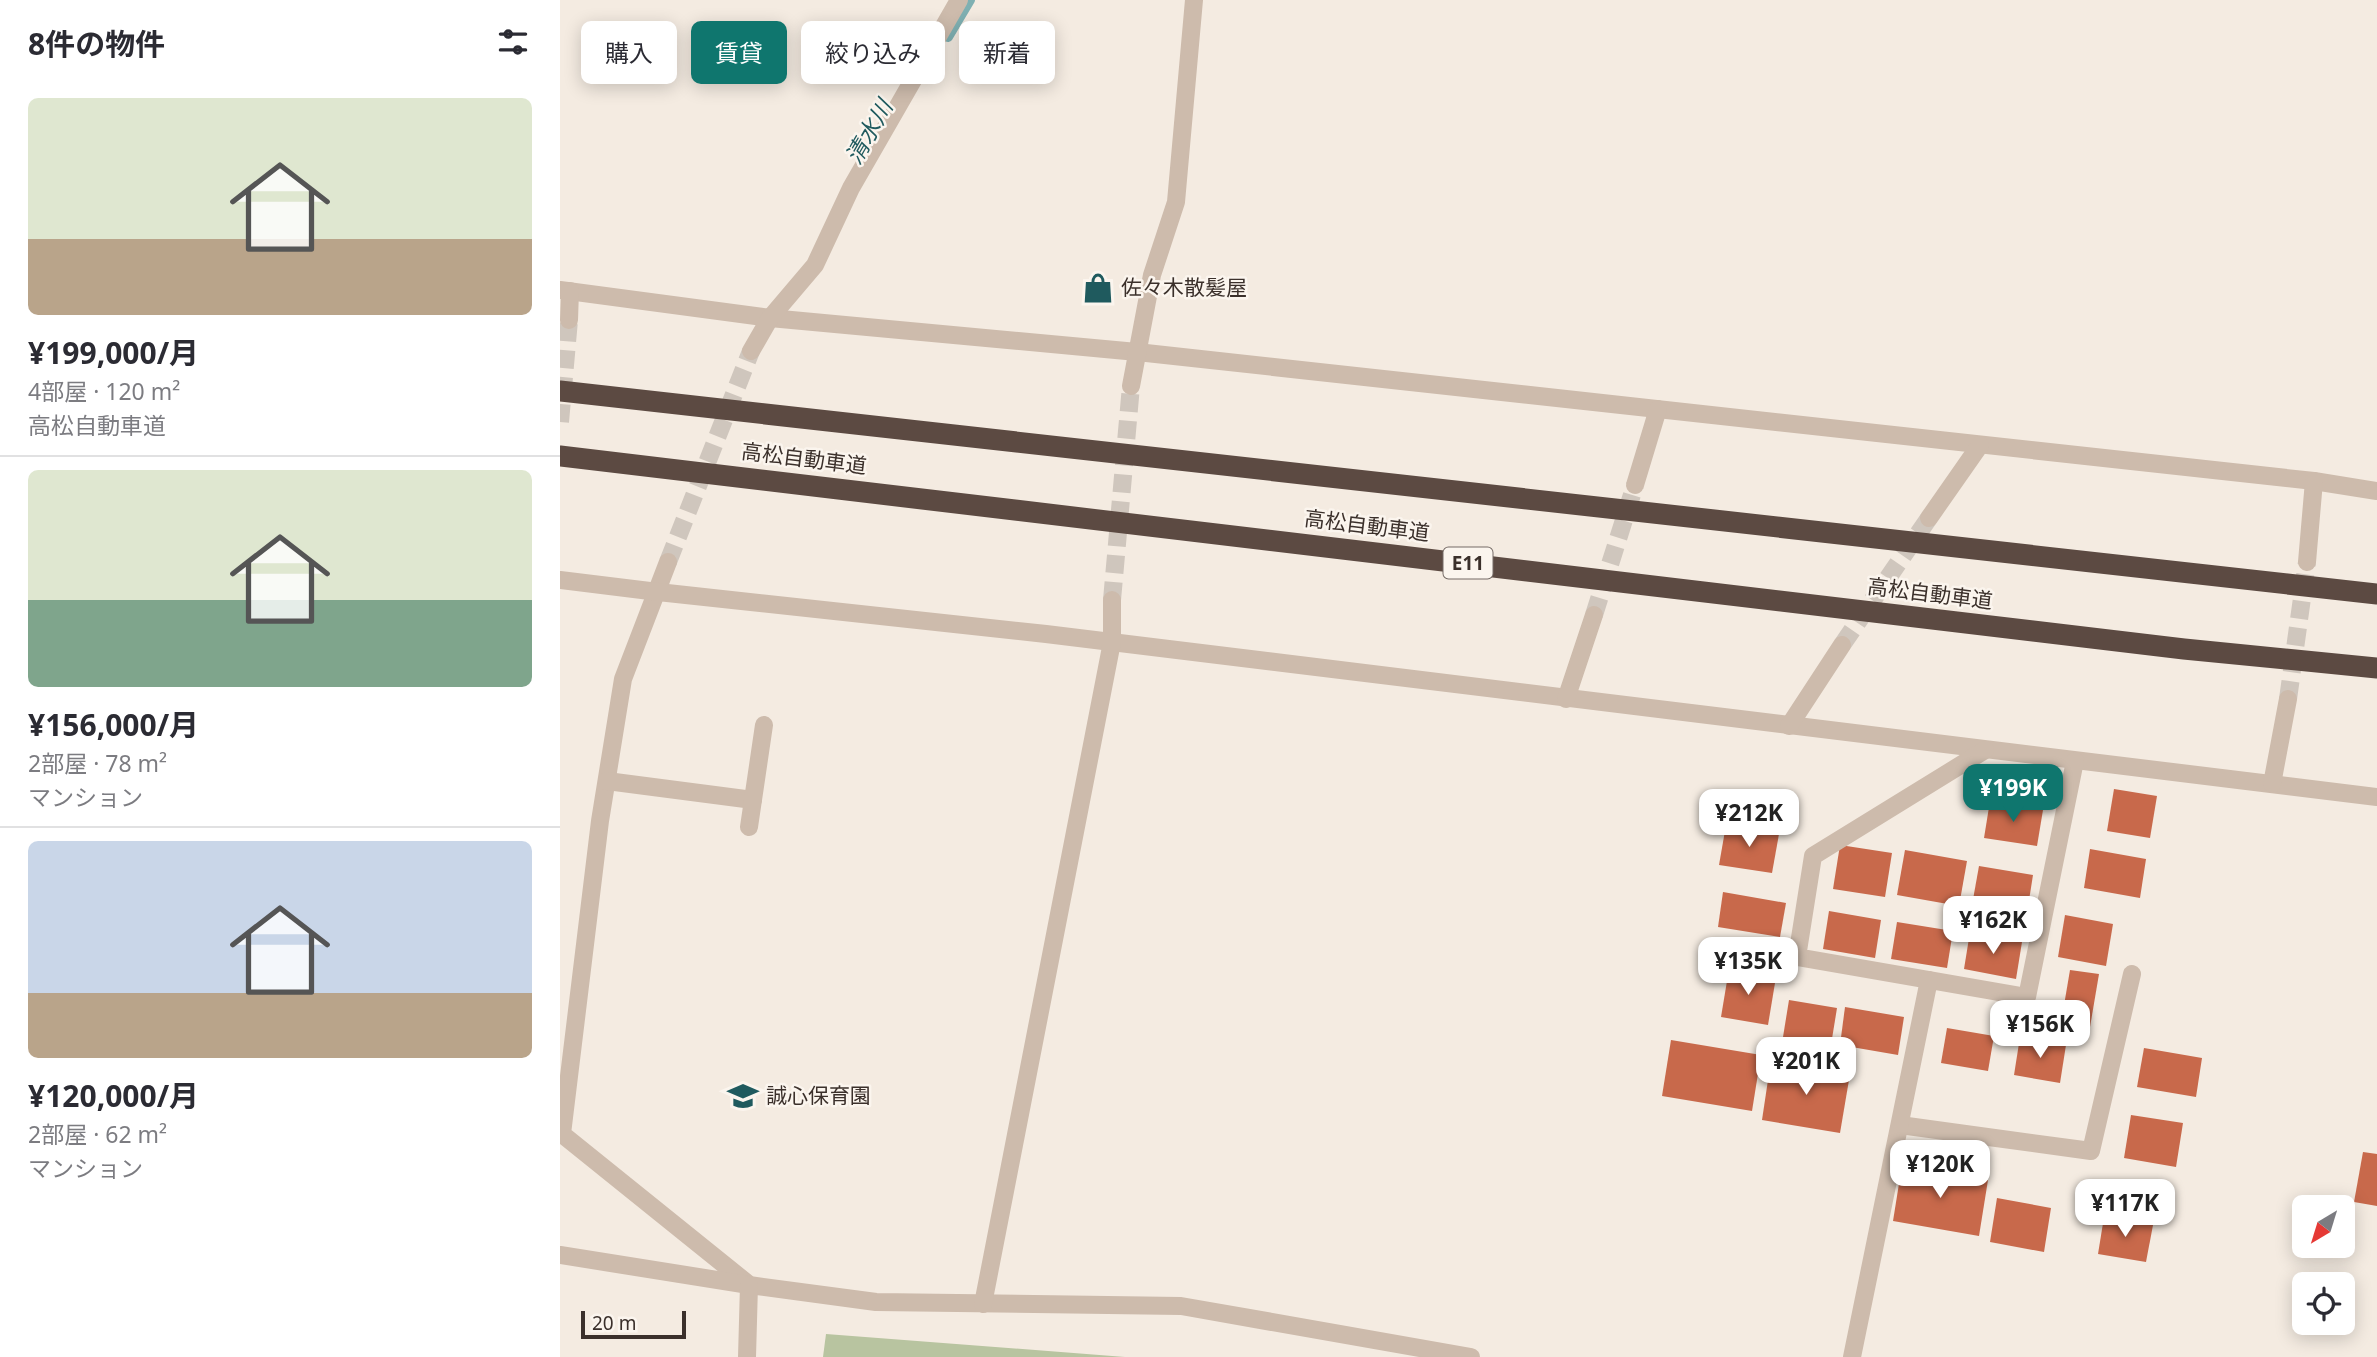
<!DOCTYPE html>
<html lang="ja">
<head>
<meta charset="utf-8">
<style>
	body { margin:0; font-family:"Noto Sans","Noto Sans JP",sans-serif; background:#f2f2f3; color:#2b2b33; height:100vh; display:flex; flex-direction:column; font-size:26px; white-space:nowrap }
	* { box-sizing:border-box; margin:0 }
	p { font-size:23px; color:#7c7c81 }
	.icon { flex:none; width:38px; height:38px; fill:none; stroke:currentColor; stroke-width:2; stroke-linecap:round; stroke-linejoin:round }
	.map { position:relative; flex:1; overflow:hidden }
	.details { display:flex; flex-direction:column; background:#fff; width:560px }
	.details>* { flex:none }
	.guide { position:absolute; left:21px; top:21px; width:665px; height:63px; display:flex; gap:14px }
	.needle { width:46px; rotate:218deg }
	.buttons { position:absolute; left:1732px; top:1195px; display:grid; gap:14px }
	.buttons a { display:grid; place-items:center; width:63px; height:63px; border-radius:10px; background:#fff; box-shadow:0 4px 18px #0003; font-size:35px }
	.scale { position:absolute; left:21px; bottom:18px; width:105px; box-sizing:border-box; padding-left:7px; border:4px solid #3b302b; border-top:0; font-size:19px; line-height:24px; white-space:nowrap; color:#3b302b; -webkit-text-stroke:5px #fbf5ee; paint-order:stroke }
	.price { position:absolute; translate:-50% -60px; padding:0 16px; border-radius:14px; background:#fff; color:#222; font-size:23px; line-height:46px; filter:drop-shadow(0 2px 4px #0008) }
	.price::after { content:''; position:absolute; left:50%; top:42px; width:21px; height:16px; margin-left:-10px; background:inherit; clip-path:polygon(0 0,100% 0,50% 100%) }
	.price.on { background:#0f766e; color:#fff }
	ul { padding:0; list-style:none }
	li { display:grid; align-content:center; gap:14px; height:371px; padding:0 28px }
	li+li { border-top:2px solid #e1e1e2 }
	li span { display:grid; place-items:center; height:217px; border-radius:10px; color:#555 }
	li>.icon { margin-inline-start:auto }
	span .icon { width:126px; height:126px; fill:#fffc; stroke-width:1 }
	li b { font-size:30px }
	h2 { display:flex; justify-content:space-between; align-items:center; height:84px; padding:0 28px; font-size:30px }
	.tag { padding:0 24px; border-radius:10px; background:#fff; box-shadow:0 4px 18px #0003; font-size:24px; line-height:63px }
	.tag.on { background:#0f766e; color:#fff }
	main { display:flex; flex:1; min-height:0 }
	.map>svg:first-child { display:block }
</style>
</head>
<body>
<main>
<section class="details">
<h2>8件の物件<svg class="icon" aria-label="filters" viewBox="0 0 24 24"><path d="M4 7h16M4 17h16"/><circle cx="9" cy="7" r="2"/><circle cx="15" cy="17" r="2"/></svg></h2>
<ul>
<li><span style="background:linear-gradient(#dfe7d0 65%,#b9a48a 0)"><svg class="icon" aria-label="home" viewBox="0 0 24 24"><path d="M3 11l9-7 9 7M6 9v11h12V9"/></svg></span><div><b>¥199,000/月</b><p>4部屋 · 120 m²</p><p>高松自動車道</p></div></li>
<li><span style="background:linear-gradient(#dfe7d0 60%,#7fa58c 0)"><svg class="icon" aria-label="home" viewBox="0 0 24 24"><path d="M3 11l9-7 9 7M6 9v11h12V9"/></svg></span><div><b>¥156,000/月</b><p>2部屋 · 78 m²</p><p>マンション</p></div></li>
<li><span style="background:linear-gradient(#c9d6e8 70%,#b9a48a 0)"><svg class="icon" aria-label="home" viewBox="0 0 24 24"><path d="M3 11l9-7 9 7M6 9v11h12V9"/></svg></span><div><b>¥120,000/月</b><p>2部屋 · 62 m²</p><p>マンション</p></div></li>
</ul>
</section>
<div class="map">
<svg width="1817" height="1357" viewBox="0 0 1817 1357">
	<rect width="100%" height="100%" fill="#f4ebe1"/>
	<!-- green -->
	<polygon fill="#b8c4a0" points="266,1334 565,1357 263,1357"/>
	<g fill="none" stroke-linecap="round" stroke-linejoin="round">
		<!-- stream -->
		<polyline stroke="#7fb0b2" stroke-width="10" points="388,37 410,0"/>
	</g>
	<!-- building -->
	<g fill="#c8694b">
		<polygon points="1554,789 1597,796 1590,838 1547,831"/>
		<polygon points="1430,801 1483,810 1477,846 1424,838"/>
		<polygon points="1166,825 1219,834 1212,873 1159,865"/>
		<polygon points="1280,845 1332,853 1325,897 1273,889"/>
		<polygon points="1530,849 1586,859 1580,898 1524,888"/>
		<polygon points="1345,850 1407,861 1399,906 1337,895"/>
		<polygon points="1419,866 1473,875 1467,913 1412,905"/>
		<polygon points="1163,892 1226,903 1220,937 1158,927"/>
		<polygon points="1269,911 1321,920 1315,958 1263,949"/>
		<polygon points="1505,915 1553,924 1546,966 1498,957"/>
		<polygon points="1337,922 1393,931 1387,968 1331,959"/>
		<polygon points="1410,932 1462,942 1456,979 1404,969"/>
		<polygon points="1169,969 1216,977 1208,1025 1161,1017"/>
		<polygon points="1510,970 1539,974 1529,1033 1500,1029"/>
		<polygon points="1229,1000 1277,1008 1271,1045 1223,1037"/>
		<polygon points="1285,1007 1344,1017 1338,1055 1280,1045"/>
		<polygon points="1387,1028 1434,1036 1428,1071 1381,1063"/>
		<polygon points="1460,1037 1506,1045 1500,1083 1454,1075"/>
		<polygon points="1111,1040 1201,1055 1192,1111 1102,1096"/>
		<polygon points="1584,1048 1642,1058 1636,1097 1577,1087"/>
		<polygon points="1211,1060 1290,1074 1280,1133 1202,1120"/>
		<polygon points="1571,1115 1623,1123 1616,1167 1564,1158"/>
		<polygon points="1803,1152 1817,1154 1817,1206 1794,1202"/>
		<polygon points="1342,1165 1428,1180 1419,1236 1333,1221"/>
		<polygon points="1437,1198 1491,1208 1484,1252 1430,1242"/>
		<polygon points="1544,1217 1593,1225 1586,1262 1538,1254"/>
	</g>
	<g fill="none" stroke-linecap="round" stroke-linejoin="round">
		<!-- minor-tunnel -->
		<g stroke="#cfc6bd" stroke-width="18" stroke-dasharray="18 9" stroke-linecap="butt">
			<polyline points="0,422 9,320"/>
			<polyline points="108,562 191,351"/>
			<polyline points="552,600 571,386"/>
			<polyline points="1034,615 1075,485"/>
			<polyline points="1282,645 1369,518"/>
			<polyline points="1728,699 1747,562"/>
		</g>
		<!-- minor -->
		<g stroke="#cdbbac" stroke-width="18">
			<polyline points="0,290 210,318 577,352 1754,481 1817,491"/>
			<polyline points="9,320 10,291"/>
			<polyline points="191,351 210,318 255,265 291,188 399,0"/>
			<polyline points="571,386 592,275 616,202 634,0"/>
			<polyline points="1075,485 1098,409"/>
			<polyline points="1369,518 1420,445"/>
			<polyline points="108,562 63,679 40,821 2,1134 187,1283"/>
			<polyline points="1747,562 1754,481"/>
			<polyline points="0,580 98,592 486,634 1817,797"/>
			<polyline points="1006,699 1034,615"/>
			<polyline points="1229,726 1282,645"/>
			<polyline points="1425,750 1253,856 1237,957 1467,997 1515,761"/>
			<polyline points="47,781 193,800"/>
			<polyline points="1712,784 1728,699"/>
			<polyline points="189,827 204,725"/>
			<polyline points="1340,1125 1531,1151 1572,974"/>
			<polyline points="0,1255 189,1285 316,1302 621,1306 911,1357"/>
			<polyline points="423,1304 552,642 552,600"/>
			<polyline points="187,1357 189,1285"/>
			<polyline points="1292,1357 1369,980"/>
		</g>
		<!-- highway -->
		<g stroke="#5c4a42" stroke-width="21">
			<polyline points="0,391 1817,594"/>
			<polyline points="0,456 1624,649 1817,668"/>
		</g>
	</g>
	<!-- icons -->
	<defs>
		<g id="shop-bare" transform="scale(2.415)"><path d="M-5-2.5h2.3a2.7 3.5 0 0 1 5.4 0H5L5.5 6h-11ZM-1.5-2.5h3a1.5 2.3 0 0 0-3 0Z" fill="#1f5a5e" stroke="#fbf5ee" stroke-width="2.5" paint-order="stroke"/></g>
		<g id="school-bare" transform="scale(2.415)"><path d="M0-5L7-2L0 1L-7-2ZM-4 1L0 2.5L4 1V4Q0 6-4 4Z" fill="#1f5a5e" stroke="#fbf5ee" stroke-width="2.5" paint-order="stroke"/></g>
	</defs>
	<g fill-rule="evenodd">
		<use href="#shop-bare" x="538" y="288"/>
		<use href="#school-bare" x="183" y="1096"/>
	</g>
	<g text-anchor="middle" stroke-width="5" stroke-linejoin="round" paint-order="stroke">
		<!-- shield labels -->
		<rect fill="#fbf5ee" stroke="#756b66" stroke-width="2" x="883.5" y="547.5" width="49" height="31" rx="5"/>
		<g font-size="19" font-weight="bold" fill="#3b302b">
			<text x="908" y="570">E11</text>
		</g>
		<!-- poi labels -->
		<g font-size="21" fill="#3b302b" stroke="#fbf5ee" text-anchor="start">
			<text x="561" y="295">佐々木散髪屋</text>
			<text x="206" y="1103">誠心保育園</text>
		</g>
		<!-- street labels -->
		<g font-size="21" fill="#3b302b" stroke="#fbf5ee">
			<text transform="translate(244 459) rotate(7)" y="7">高松自動車道</text>
			<text transform="translate(807 526) rotate(7)" y="7">高松自動車道</text>
			<text transform="translate(1370 594) rotate(7)" y="7">高松自動車道</text>
		</g>
		<!-- water labels -->
		<g font-size="23" font-style="italic" fill="#1f5a5e" stroke="#fbf5ee">
			<text transform="translate(309 132) rotate(-60)" y="8">清水川</text>
		</g>
	</g>
</svg>
<div class="buttons">
<a><svg class="needle" viewBox="-14 -14 28 28"><path d="M0-13l5 13h-10z" fill="#e53935"/><path d="M0 13l5-13h-10z" fill="#7c7c81"/></svg></a>
<a><svg class="icon" aria-label="locate" viewBox="0 0 24 24"><circle cx="12" cy="12" r="6"/><path d="M12 2v4M12 18v4M2 12h4M18 12h4"/></svg></a>
</div>
<div class="scale">20 m</div>
<b class="price on" style="left:1453px;top:824px">¥199K</b>
<b class="price" style="left:1189px;top:849px">¥212K</b>
<b class="price" style="left:1433px;top:956px">¥162K</b>
<b class="price" style="left:1188px;top:997px">¥135K</b>
<b class="price" style="left:1480px;top:1060px">¥156K</b>
<b class="price" style="left:1246px;top:1097px">¥201K</b>
<b class="price" style="left:1380px;top:1200px">¥120K</b>
<b class="price" style="left:1565px;top:1239px">¥117K</b>
<div class="guide">
<a class="tag">購入</a>
<a class="tag on">賃貸</a>
<a class="tag">絞り込み</a>
<a class="tag">新着</a>
</div>
</div>
</main>
</body>
</html>
